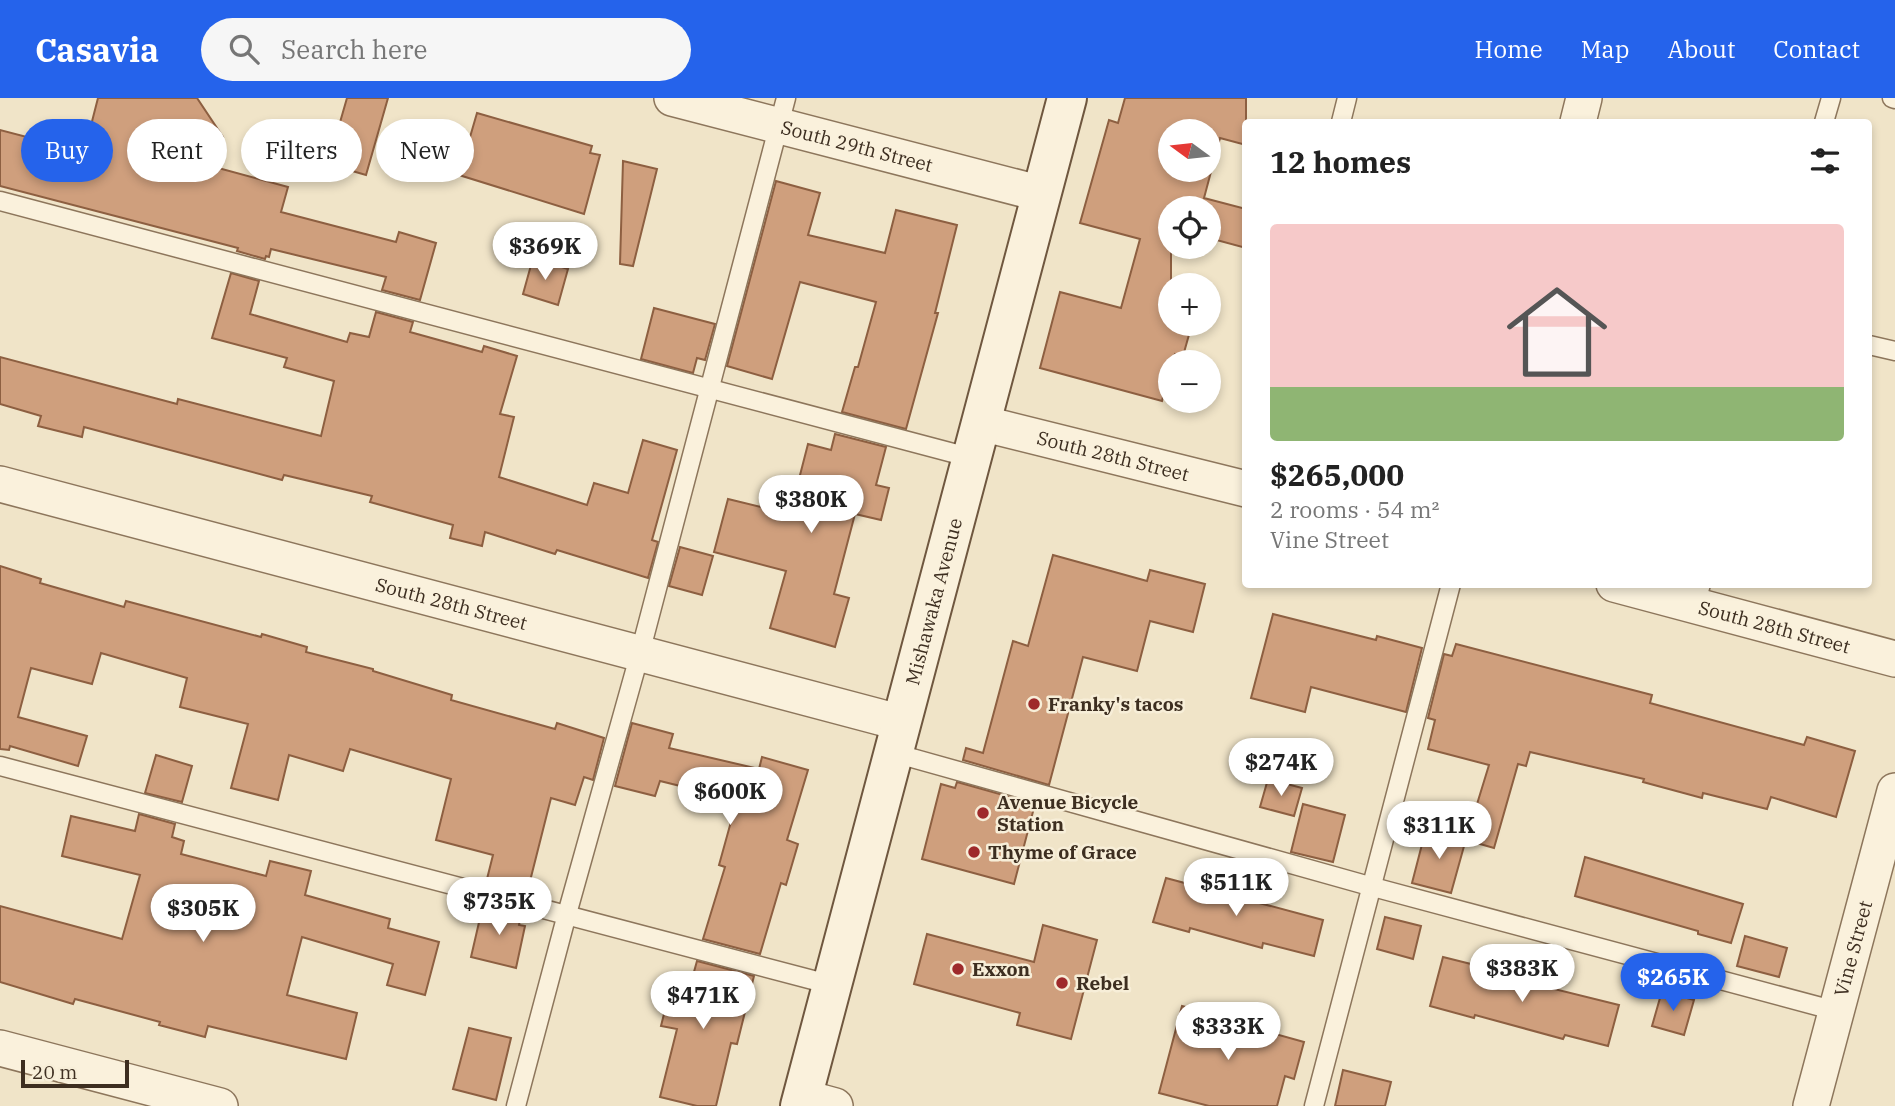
<!DOCTYPE html>
<html lang="en">
<head>
<meta charset="utf-8">
<style>
	body { margin:0; font-family:"IBM Plex Serif",serif; background:#f6f6f6; color:#222; height:100vh; display:flex; flex-direction:column; font-size:26px; white-space:nowrap }
	* { box-sizing:border-box; margin:0 }
	p { font-size:23px; color:#767676 }
	.icon { flex:none; width:38px; height:38px; fill:none; stroke:currentColor; stroke-width:2; stroke-linecap:round; stroke-linejoin:round }
	.map { position:relative; flex:1; overflow:hidden }
	.side { position:absolute; left:1242px; top:21px; width:630px; height:469px; display:flex; flex-direction:column; background:#fff; border-radius:7px; box-shadow:0 4px 10px #0003 }
	.side>* { flex:none }
	.banner { position:absolute; left:21px; top:21px; width:665px; height:63px; display:flex; gap:14px }
	.needle { width:46px; rotate:285deg }
	.controls { position:absolute; left:1158px; top:21px; display:grid; gap:14px }
	.controls a { display:grid; place-items:center; width:63px; height:63px; border-radius:50%; background:#fff; box-shadow:0 4px 10px #0003; font-size:35px }
	.scale { position:absolute; left:21px; bottom:18px; width:108px; box-sizing:border-box; padding-left:7px; border:4px solid #3d2e20; border-top:0; font-size:19px; line-height:24px; white-space:nowrap; color:#3d2e20; -webkit-text-stroke:5px #f7eed8; paint-order:stroke }
	.price { position:absolute; translate:-50% -60px; padding:0 16px; border-radius:24px; background:#fff; color:#222; font-size:23px; line-height:46px; filter:drop-shadow(0 2px 4px #0008) }
	.price::after { content:''; position:absolute; left:50%; top:42px; width:21px; height:16px; margin-left:-10px; background:inherit; clip-path:polygon(0 0,100% 0,50% 100%) }
	.price.current { background:#2563eb; color:#fff }
	ul { padding:0; list-style:none }
	li { display:grid; align-content:center; gap:14px; height:371px; padding:0 28px }
	li span { display:grid; place-items:center; height:217px; border-radius:7px; color:#555 }
	li>.icon { margin-inline-start:auto }
	span .icon { width:126px; height:126px; fill:#fffc; stroke-width:1 }
	li b { font-size:30px }
	h2 { display:flex; justify-content:space-between; align-items:center; height:84px; padding:0 28px; font-size:30px }
	.tag { padding:0 24px; border-radius:32px; background:#fff; box-shadow:0 4px 10px #0003; font-size:24px; line-height:63px }
	.tag.current { background:#2563eb; color:#fff }
	header { display:flex; align-items:center; gap:42px; box-sizing:border-box; height:98px; padding:0 35px; background:#2563eb; color:#fff }
	header strong { font-size:33px }
	nav { display:flex; gap:38px; margin-inline-start:auto; font-size:24px }
	.search { width:490px; height:63px; background:#f6f6f6; display:flex; align-items:center; gap:18px; box-sizing:border-box; padding:0 24px; border-radius:38px; color:#767676; font-size:26px }
	.map>svg:first-child { display:block }
</style>
</head>
<body>
<header>
<strong>Casavia</strong>
<div class="search"><svg class="icon" aria-label="search" viewBox="0 0 24 24"><circle cx="10" cy="10" r="6"/><path d="M15 15l6 6"/></svg>Search here</div>
<nav><a>Home</a><a>Map</a><a>About</a><a>Contact</a></nav>
</header>
<div class="map">
<svg width="1895" height="1008" viewBox="0 0 1895 1008">
	<rect width="100%" height="100%" fill="#f0e4c8"/>
	<!-- building -->
	<g fill="#cf9f7d" stroke="#8d5f41" stroke-width="2" fill-rule="evenodd">
		<polygon points="98,0 197,0 223,39 189,62 288,89 281,114 396,144 399,134 436,145 420,202 382,192 386,179 271,151 269,159 266,158 265,161 237,153 238,150 0,88 0,32 65,49 69,38 87,43"/>
		<polygon points="347,0 388,0 366,77 328,66"/>
		<path d="M1125,0H1246V47L1220,40L1204,100L1246,111V150L1209,140V110H1171V149H1193L1192,155L1171,149V226H1192L1183,258L1175,256L1171,264L1162,303L1040,270L1060,194L1121,210L1140,141L1080,125L1109,22L1118,25ZM1171,33H1209V72H1171Z"/>
		<polygon points="477,15 592,48 590,55 600,57 584,116 459,77"/>
		<polygon points="623,63 657,71 633,168 620,166"/>
		<polygon points="776,83 820,95 808,137 885,155 896,112 957,127 935,215 938,215 906,331 842,314 855,269 858,269 876,204 800,184 772,281 727,268"/>
		<polygon points="533,160 568,171 558,207 523,196"/>
		<polygon points="231,175 259,183 250,216 347,244 350,235 369,239 376,214 413,224 410,234 482,254 484,248 517,258 500,316 514,319 499,379 587,407 594,385 628,395 643,342 677,352 652,442 658,444 648,480 557,452 555,456 485,434 482,448 450,440 453,427 370,404 372,398 284,377 282,382 84,329 82,339 38,328 41,318 0,306 0,259 177,306 178,301 321,338 334,283 284,269 287,260 212,240"/>
		<polygon points="654,210 715,226 705,262 697,260 693,275 641,261"/>
		<polygon points="835,336 886,349 876,387 889,390 881,422 855,416 834,496 849,500 835,549 770,530 786,473 714,454 728,401 790,416 808,346 831,352"/>
		<polygon points="680,449 713,458 702,497 669,488"/>
		<polygon points="1053,457 1147,483 1150,472 1205,486 1193,534 1150,523 1137,573 1083,559 1049,687 963,662 966,650 983,655 1013,543 1028,548"/>
		<polygon points="0,468 41,481 40,485 124,509 126,503 261,539 262,536 307,549 306,554 373,571 373,573 452,597 451,602 555,631 557,625 604,640 593,682 584,679 575,707 551,700 527,795 489,785 489,782 487,781 493,757 436,742 451,681 350,651 343,673 289,657 278,702 231,690 248,626 180,609 187,580 101,555 92,586 31,570 18,619 87,638 78,668 10,648 9,652 0,651"/>
		<polygon points="1273,516 1376,542 1377,538 1422,550 1406,614 1311,589 1305,614 1251,600"/>
		<polygon points="1456,546 1652,597 1650,605 1804,647 1807,639 1855,653 1836,719 1771,699 1767,711 1703,695 1702,700 1643,684 1644,681 1530,654 1526,668 1518,666 1494,750 1466,742 1489,667 1428,651 1435,622 1428,620 1444,556 1452,558"/>
		<polygon points="632,625 673,636 669,650 759,671 762,659 808,672 787,742 798,746 786,787 781,785 760,856 703,841 725,769 719,767 737,702 660,683 655,698 615,688"/>
		<polygon points="156,657 192,668 182,704 145,695"/>
		<polygon points="1268,681 1302,690 1294,718 1260,709"/>
		<polygon points="957,684 1035,706 1014,786 922,761 941,686 955,690"/>
		<polygon points="1303,706 1345,717 1333,764 1291,754"/>
		<polygon points="139,716 175,726 172,739 184,743 181,756 266,778 270,763 311,773 305,797 390,821 388,830 439,844 425,897 387,887 393,866 302,839 287,897 357,915 346,961 208,928 205,939 159,927 160,924 75,901 73,906 0,884 0,808 122,841 140,777 62,758 71,718 135,733"/>
		<polygon points="1426,731 1466,741 1451,795 1412,785"/>
		<polygon points="1585,759 1743,806 1731,845 1698,836 1698,833 1575,798"/>
		<polygon points="1166,780 1323,822 1314,858 1263,845 1262,850 1190,830 1189,834 1153,824"/>
		<polygon points="483,807 521,817 519,827 525,828 516,870 471,859"/>
		<polygon points="1385,819 1421,828 1413,861 1377,851"/>
		<polygon points="1043,827 1097,842 1071,941 1017,927 1020,915 914,886 927,836 1034,864"/>
		<polygon points="1745,838 1787,850 1779,879 1737,868"/>
		<polygon points="1443,859 1487,870 1486,874 1619,907 1608,948 1565,937 1563,941 1475,917 1474,920 1430,908"/>
		<polygon points="697,863 754,878 737,946 731,945 716,1008 697,1008 660,999 677,931 661,928 674,876 692,881"/>
		<polygon points="1662,893 1694,902 1684,937 1652,928"/>
		<polygon points="1182,908 1240,923 1239,926 1304,944 1294,981 1285,978 1277,1008 1209,1008 1159,995"/>
		<polygon points="469,930 511,940 496,1002 453,991"/>
		<polygon points="1343,972 1391,984 1385,1008 1335,1008"/>
	</g>
	<g fill="none" stroke-linecap="round" stroke-linejoin="round">
		<!-- service casing -->
		<g stroke="#8d765c" stroke-width="21">
			<g id="service">
				<polyline points="1892,0 1895,1"/>
				<polyline points="1341,24 1347,0"/>
				<polyline points="1824,24 1831,0"/>
				<path d="M0,103C324,187 647,276 972,360"/>
				<polyline points="1869,247 1895,253"/>
				<polyline points="1695,508 1701,486"/>
				<polyline points="894,655 1373,789 1836,913"/>
				<polyline points="0,668 832,887"/>
				<polyline points="516,1008 567,816 640,555 786,0"/>
				<polyline points="1314,1008 1451,486"/>
			</g>
		</g>
		<!-- minor casing -->
		<g stroke="#8d765c" stroke-width="38">
			<g id="minor">
				<path id="s1" d="M672,0L1042,96"/>
				<polyline points="1578,24 1584,0"/>
				<path id="s2" d="M981,325L1246,391"/>
				<path id="s3" d="M0,386L902,625"/>
				<path id="s4" d="M1614,486L1895,561"/>
				<polyline points="0,950 220,1008"/>
				<polyline points="802,999 835,1008"/>
				<path id="s5" d="M1811,1008L1895,693"/>
			</g>
		</g>
		<!-- secondary casing -->
		<g stroke="#6f573f" stroke-width="42">
			<g id="secondary">
				<path id="s6" d="M800,1008L1067,0"/>
			</g>
		</g>
		<!-- service -->
		<use href="#service" stroke="#faf1dc" stroke-width="18"/>
		<!-- minor -->
		<use href="#minor" stroke="#faf1dc" stroke-width="35"/>
		<!-- secondary -->
		<use href="#secondary" stroke="#faf1dc" stroke-width="38"/>
	</g>
	<!-- markers -->
	<g fill="#9e2a2b" stroke="#f7eed8" stroke-width="2.5">
		<circle cx="1034" cy="606" r="7"/>
		<circle cx="983" cy="715" r="7"/>
		<circle cx="974" cy="754" r="7"/>
		<circle cx="958" cy="871" r="7"/>
		<circle cx="1062" cy="885" r="7"/>
	</g>
	<g text-anchor="middle" stroke-width="5" stroke-linejoin="round" paint-order="stroke">
		<!-- street labels -->
		<g font-size="19" fill="#3d2e20" stroke="#f7eed8">
			<text dy="7" stroke="none"><textPath href="#s1" startOffset="191">South 29th Street</textPath></text>
			<text dy="7" stroke="none"><textPath href="#s2" startOffset="136">South 28th Street</textPath></text>
			<text dy="7" stroke="none"><textPath href="#s6" startOffset="522">Mishawaka Avenue</textPath></text>
			<text dy="7" stroke="none"><textPath href="#s3" startOffset="467">South 28th Street</textPath></text>
			<text dy="7" stroke="none"><textPath href="#s4" startOffset="166">South 28th Street</textPath></text>
			<text dy="7" stroke="none"><textPath href="#s5" startOffset="163">Vine Street</textPath></text>
		</g>
		<!-- poi labels -->
		<g font-size="19" font-weight="bold" fill="#3d2e20" stroke="#f7eed8" text-anchor="start">
			<text x="1048" y="613">Franky's tacos</text>
			<text x="997" y="711">Avenue Bicycle<tspan x="997" dy="22">Station</tspan></text>
			<text x="988" y="761">Thyme of Grace</text>
			<text x="972" y="878">Exxon</text>
			<text x="1076" y="892">Rebel</text>
		</g>
	</g>
</svg>
<div class="controls">
<a><svg class="needle" viewBox="-14 -14 28 28"><path d="M0-13l5 13h-10z" fill="#e53935"/><path d="M0 13l5-13h-10z" fill="#767676"/></svg></a>
<a><svg class="icon" aria-label="locate" viewBox="0 0 24 24"><circle cx="12" cy="12" r="6"/><path d="M12 2v4M12 18v4M2 12h4M18 12h4"/></svg></a>
<a>+</a>
<a>−</a>
</div>
<div class="scale">20 m</div>
<b class="price" style="left:545px;top:184px">$369K</b>
<b class="price" style="left:811px;top:437px">$380K</b>
<b class="price" style="left:1281px;top:700px">$274K</b>
<b class="price" style="left:730px;top:729px">$600K</b>
<b class="price" style="left:1439px;top:763px">$311K</b>
<b class="price" style="left:1236px;top:820px">$511K</b>
<b class="price" style="left:499px;top:839px">$735K</b>
<b class="price" style="left:203px;top:846px">$305K</b>
<b class="price" style="left:1522px;top:906px">$383K</b>
<b class="price current" style="left:1673px;top:915px">$265K</b>
<b class="price" style="left:703px;top:933px">$471K</b>
<b class="price" style="left:1228px;top:964px">$333K</b>
<div class="banner">
<a class="tag current">Buy</a>
<a class="tag">Rent</a>
<a class="tag">Filters</a>
<a class="tag">New</a>
</div>
<section class="side">
<h2>12 homes<svg class="icon" aria-label="filters" viewBox="0 0 24 24"><path d="M4 7h16M4 17h16"/><circle cx="9" cy="7" r="2"/><circle cx="15" cy="17" r="2"/></svg></h2>
<ul>
<li><span style="background:linear-gradient(#f6c9c9 75%,#8fb573 0)"><svg class="icon" aria-label="home" viewBox="0 0 24 24"><path d="M3 11l9-7 9 7M6 9v11h12V9"/></svg></span><div><b>$265,000</b><p>2 rooms · 54 m²</p><p>Vine Street</p></div></li>
</ul>
</section>
</div>
</body>
</html>
